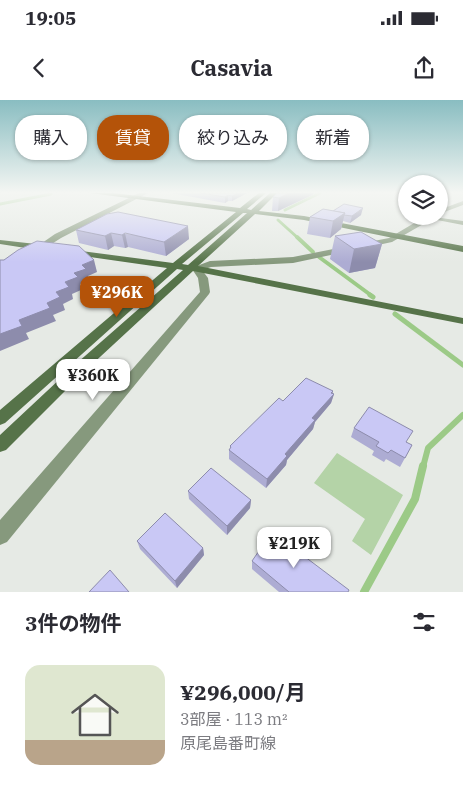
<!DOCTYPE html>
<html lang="ja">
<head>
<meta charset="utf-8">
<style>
	body { margin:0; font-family:"IBM Plex Serif","Noto Sans JP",serif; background:#f7f7f7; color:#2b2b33; height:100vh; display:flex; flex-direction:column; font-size:19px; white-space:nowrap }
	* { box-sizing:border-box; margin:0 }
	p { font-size:16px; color:#7c7c81 }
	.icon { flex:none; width:28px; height:28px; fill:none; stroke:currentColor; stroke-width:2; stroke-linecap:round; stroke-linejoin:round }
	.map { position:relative; height:492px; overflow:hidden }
	.drawer { display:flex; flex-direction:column; background:#fff; flex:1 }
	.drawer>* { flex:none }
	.top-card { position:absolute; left:15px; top:15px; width:434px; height:45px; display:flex; gap:10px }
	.buttons { position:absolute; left:398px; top:75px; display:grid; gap:10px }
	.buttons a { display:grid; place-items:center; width:50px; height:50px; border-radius:50%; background:#fff; box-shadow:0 1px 4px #0004; font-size:25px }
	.price { position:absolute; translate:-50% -42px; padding:0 11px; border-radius:10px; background:#fff; color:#222; font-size:16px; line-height:32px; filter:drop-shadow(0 1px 2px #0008) }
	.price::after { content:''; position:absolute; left:50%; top:30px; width:15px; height:11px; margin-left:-8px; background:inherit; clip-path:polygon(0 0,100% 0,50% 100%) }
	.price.current { background:#b45309; color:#fff }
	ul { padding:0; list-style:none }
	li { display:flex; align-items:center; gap:15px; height:125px; padding:0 25px }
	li+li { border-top:1px solid #e1e1e2 }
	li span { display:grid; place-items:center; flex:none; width:140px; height:100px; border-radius:15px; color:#555 }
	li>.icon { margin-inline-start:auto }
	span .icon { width:60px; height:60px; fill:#fffc; stroke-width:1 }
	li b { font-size:21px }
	h2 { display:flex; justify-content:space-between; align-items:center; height:60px; padding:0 25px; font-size:21px }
	.tag { padding:0 18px; border-radius:20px; background:#fff; box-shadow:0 1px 4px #0004; font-size:18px; line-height:45px }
	.tag.current { background:#b45309; color:#fff }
	.status { display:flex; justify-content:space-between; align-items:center; height:35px; padding:0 25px; background:#fff; direction:ltr }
	.status svg { height:14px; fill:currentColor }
	header { display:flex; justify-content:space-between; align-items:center; height:65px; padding:0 25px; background:#fff; font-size:22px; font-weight:800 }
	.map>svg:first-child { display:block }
</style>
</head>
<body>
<div class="status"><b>19:05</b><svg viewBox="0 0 49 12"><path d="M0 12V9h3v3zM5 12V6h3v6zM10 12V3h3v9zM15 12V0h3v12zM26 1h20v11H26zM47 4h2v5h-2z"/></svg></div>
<header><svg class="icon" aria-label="back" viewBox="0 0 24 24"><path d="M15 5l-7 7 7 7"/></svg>Casavia<svg class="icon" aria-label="share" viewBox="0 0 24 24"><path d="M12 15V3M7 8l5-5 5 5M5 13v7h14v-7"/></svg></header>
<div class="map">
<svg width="463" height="492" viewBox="0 0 463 492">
	<rect width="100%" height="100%" fill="#e6eae5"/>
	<!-- green -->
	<polygon fill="#b4d3a7" points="337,353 403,395 371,455 352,441 365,419 314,383"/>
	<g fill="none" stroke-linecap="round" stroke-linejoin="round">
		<!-- stream-far4 -->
		<g stroke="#9cca87" stroke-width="3">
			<polyline points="0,104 51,94"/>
			<polyline points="285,110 320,93"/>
			<polyline points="278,120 298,138"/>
		</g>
		<!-- stream-far3 -->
		<g stroke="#9cca87" stroke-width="4">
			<polyline points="297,137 313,152"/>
			<polyline points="319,157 372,196"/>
		</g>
		<!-- stream-far2 -->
		<g stroke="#9cca87" stroke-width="5">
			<polyline points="370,195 373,197"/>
			<polyline points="395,214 463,265"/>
		</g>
		<!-- stream-far1 -->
		<polyline stroke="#9cca87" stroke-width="6" points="423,367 428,348 463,315"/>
		<!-- stream -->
		<polyline stroke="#9cca87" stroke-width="8" points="364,492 415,399 423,366"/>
		<!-- street -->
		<g fill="#86997d" fill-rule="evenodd">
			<polygon points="139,93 148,93 61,138 39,152 32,150 55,134"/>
			<polygon points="463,101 463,105 439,114 439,110"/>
			<polygon points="426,116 463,121 463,125 432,119 392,142 293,163 211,167 202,170 208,178 210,192 209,194 7,442 0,445 0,420 200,192 198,178 192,169 194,167 210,161 293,157 389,138"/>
		</g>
		<!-- secondary -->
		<g fill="#567349" fill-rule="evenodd">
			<path d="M90,93H113L240,108L259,93H266L247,109L251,110L270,93H277L259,111L304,116L463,146V152L304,120L255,114L198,166L463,218V224L193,171L87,269L6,350L0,352V335L77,263L183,170L177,169L5,323L0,325V310L167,168L69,154L66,153V149L173,163L236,112ZM243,113H247L188,165L182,164Z"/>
			<polygon points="0,140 45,145 49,148 45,151 0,144"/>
		</g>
	</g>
	<!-- wall -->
	<g fill="#adacd3">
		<polygon points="171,93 247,93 232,101 228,101 225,103"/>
		<polygon points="277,93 314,93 312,95 278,111 272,111 273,97"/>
		<polygon points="323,109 361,115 350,123 343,121 341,129 330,138 307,134 310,117"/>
		<polygon points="76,130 189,139 166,156 128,147 125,148 114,146 108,150 79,143"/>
		<polygon points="335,136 382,144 375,168 349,173 330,159"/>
		<polygon points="333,291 332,293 334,294 331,303 315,322 313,329 287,360 286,365 266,388 229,359 229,350 230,349 230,346 283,301"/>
		<polygon points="354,328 406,342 412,345 400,367 386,359 384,362 372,355 374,351 351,337"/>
		<polygon points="188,391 251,400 250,408 227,435 189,399"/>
		<polygon points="137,441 203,448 204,455 177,488 140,449"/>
		<polygon points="252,461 348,492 279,492 252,469"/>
	</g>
	<!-- shaded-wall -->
	<g fill="#8d8cac">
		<polygon points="238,93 247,93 232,101 232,96"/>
		<polygon points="289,93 314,93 312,95 278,111 279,98"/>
		<polygon points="228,95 228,101 225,103 225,97"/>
		<polygon points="363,108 361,115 350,123 352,116"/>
		<polygon points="345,113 341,129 330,138 333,121"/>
		<polygon points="188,126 189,139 166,156 164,142"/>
		<polygon points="111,133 114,146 108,150 105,136"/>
		<polygon points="125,133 128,147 125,148 122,135"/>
		<polygon points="382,144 375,168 349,173 354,149"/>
		<polygon points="94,160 97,172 88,176 89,181 80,184 81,190 72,194 73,199 63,204 65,210 53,215 56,221 26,233 29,239 0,251 0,234 19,220 47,203 82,165"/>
		<polygon points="333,291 332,296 334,294 331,303 315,322 313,329 287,360 286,365 266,388 267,379 312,318"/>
		<polygon points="251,400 250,408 227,435 227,426"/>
		<polygon points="203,448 204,455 177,488 175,481"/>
	</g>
	<!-- building -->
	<g fill="#c9c8f5" stroke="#8d8cac">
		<polygon points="201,93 238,93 232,96 228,95 225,97"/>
		<polygon points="277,93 289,93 279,98 273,97"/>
		<polygon points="344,104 363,108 352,116 344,115 345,113 333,111"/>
		<polygon points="323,109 345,113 333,121 310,117"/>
		<polygon points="118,112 188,126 164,142 125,133 122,135 111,133 105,136 76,130 107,114"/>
		<polygon points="361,132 382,144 354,149 335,136"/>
		<polygon points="37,141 79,146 94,160 82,165 86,169 74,173 78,177 65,182 69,187 56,192 60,197 47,203 50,208 19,220 22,226 0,234 0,160 4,160 18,150"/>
		<polygon points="306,278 333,291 331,293 334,294 312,318 315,320 285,354 287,356 267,379 229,350 231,347 230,346 279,298 283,301"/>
		<polygon points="369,307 413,331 406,342 412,345 405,358 391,350 388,353 376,346 379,342 354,328"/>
		<polygon points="211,368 251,400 227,426 188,391"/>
		<polygon points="165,413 203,448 175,481 137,441"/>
		<polygon points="272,432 349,490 348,492 289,492 252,461"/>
		<polygon points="110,470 129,492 89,492"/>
	</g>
	<!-- sky -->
	<linearGradient id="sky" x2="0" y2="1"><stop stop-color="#89bdc1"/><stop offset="0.57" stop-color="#f4f6f3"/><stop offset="1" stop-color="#f4f6f3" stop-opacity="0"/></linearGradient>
	<rect width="463" height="162" fill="url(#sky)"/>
</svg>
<div class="buttons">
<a><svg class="icon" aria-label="layers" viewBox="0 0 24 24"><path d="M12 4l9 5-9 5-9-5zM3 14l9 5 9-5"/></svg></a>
</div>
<b class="price current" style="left:117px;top:218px">¥296K</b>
<b class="price" style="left:93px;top:301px">¥360K</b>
<b class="price" style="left:294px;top:469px">¥219K</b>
<div class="top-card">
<a class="tag">購入</a>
<a class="tag current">賃貸</a>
<a class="tag">絞り込み</a>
<a class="tag">新着</a>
</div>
</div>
<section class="drawer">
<h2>3件の物件<svg class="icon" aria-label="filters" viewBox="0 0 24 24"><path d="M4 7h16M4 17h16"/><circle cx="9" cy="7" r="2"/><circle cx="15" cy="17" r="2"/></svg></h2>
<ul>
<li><span style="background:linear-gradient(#dfe7d0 75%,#b9a48a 0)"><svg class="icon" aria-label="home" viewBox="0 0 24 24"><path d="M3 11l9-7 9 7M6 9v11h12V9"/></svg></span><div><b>¥296,000/月</b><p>3部屋 · 113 m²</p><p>原尾島番町線</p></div></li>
</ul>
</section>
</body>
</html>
